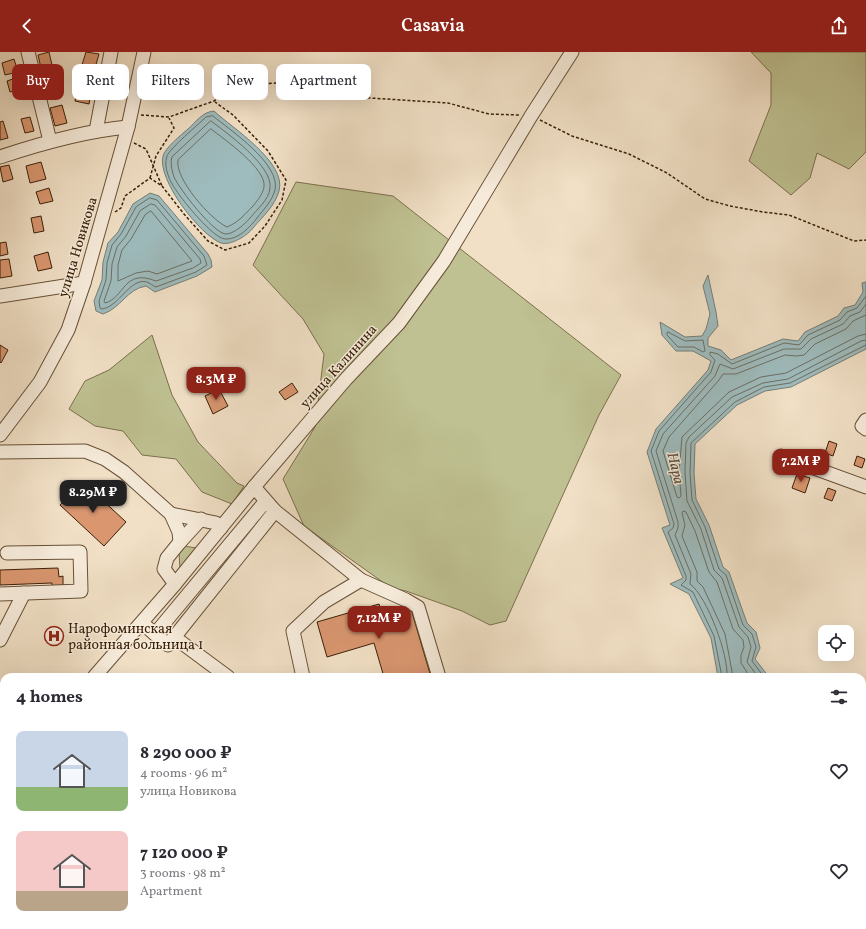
<!DOCTYPE html>
<html lang="en">
<head>
<meta charset="utf-8">
<style>
	body { margin:0; font-family:Vollkorn,serif; background:#f7f7f7; color:#2b2b33; height:100vh; display:flex; flex-direction:column; font-size:15px; white-space:nowrap }
	* { box-sizing:border-box; margin:0 }
	p { font-size:13px; color:#7c7c81 }
	.icon { flex:none; width:22px; height:22px; fill:none; stroke:currentColor; stroke-width:2; stroke-linecap:round; stroke-linejoin:round }
	.map { position:relative; flex:1; overflow:hidden }
	.details { position:absolute; left:0px; top:621px; width:866px; height:256px; display:flex; flex-direction:column; background:#fff; border-radius:12px 12px 0 0; box-shadow:0 4px 16px #0002 }
	.details>* { flex:none }
	.top-card { position:absolute; left:12px; top:12px; width:400px; height:36px; display:flex; gap:8px }
	.tools { position:absolute; left:818px; top:573px; display:grid; gap:8px }
	.tools a { display:grid; place-items:center; width:36px; height:36px; border-radius:8px; background:#fff; box-shadow:0 4px 16px #0002; font-size:20px }
	.price { position:absolute; translate:-50% -34px; padding:0 9px; border-radius:8px; background:#8f2418; color:#fff; font-size:13px; line-height:26px; filter:drop-shadow(0 1px 2px #0008) }
	.price::after { content:''; position:absolute; left:50%; top:24px; width:12px; height:9px; margin-left:-6px; background:inherit; clip-path:polygon(0 0,100% 0,50% 100%) }
	.price.active { background:#222; color:#fff }
	ul { padding:0; list-style:none }
	li { display:flex; align-items:center; gap:12px; height:100px; padding:0 16px }
	li span { display:grid; place-items:center; flex:none; width:112px; height:80px; border-radius:8px; color:#555 }
	li>.icon { margin-inline-start:auto }
	span .icon { width:48px; height:48px; fill:#fffc; stroke-width:1 }
	li b { font-size:17px }
	h2 { display:flex; justify-content:space-between; align-items:center; height:48px; padding:0 16px; font-size:17px }
	.tag { padding:0 14px; border-radius:8px; background:#fff; box-shadow:0 4px 16px #0002; font-size:14px; line-height:36px }
	.tag.active { background:#8f2418; color:#fff }
	header { display:flex; justify-content:space-between; align-items:center; height:52px; padding:0 16px; background:#8f2418; color:#fff; font-size:18px; font-weight:600 }
	.map>svg:first-child { display:block }
</style>
</head>
<body>
<header><svg class="icon" aria-label="back" viewBox="0 0 24 24"><path d="M15 5l-7 7 7 7"/></svg>Casavia<svg class="icon" aria-label="share" viewBox="0 0 24 24"><path d="M12 15V3M7 8l5-5 5 5M5 13v7h14v-7"/></svg></header>
<div class="map">
<svg width="866" height="877" viewBox="0 0 866 877">
	<rect width="100%" height="100%" fill="#f1e0c6"/>
	<filter id="stains"><feTurbulence type="fractalNoise" baseFrequency=".005" numOctaves="4"/><feColorMatrix values="0 0 0 0 .2 0 0 0 0 .09 0 0 0 0 .02 0 0 0 .5 -.17"/></filter>
	<radialGradient id="worn" r=".72"><stop offset=".6" stop-color="#630" stop-opacity="0"/><stop offset="1" stop-color="#630" stop-opacity=".3"/></radialGradient>
	<!-- green -->
	<g fill="#bfc192" stroke="#7c704d">
		<polygon points="751,0 866,0 866,100 849,117 817,101 810,126 791,143 749,109 771,53 771,21"/>
		<polygon points="296,130 393,144 621,323 599,363 506,569 490,573 462,559 406,539 391,536 304,474 283,427 315,375 324,302 303,267 253,213"/>
		<polygon points="152,283 172,343 198,390 237,431 244,434 232,452 202,440 176,407 142,403 123,379 95,374 69,357 85,329 109,318"/>
		<polygon points="183,494 197,496 180,518 179,499"/>
	</g>
	<!-- water -->
	<g fill="#9ebbbd" stroke="#767d75">
		<path d="M214,59C232,76 287,110 279,139C275,154 263,164 253,176C248,183 231,194 221,191C200,183 157,128 163,104C165,96 181,83 188,77C196,70 202,60 214,59Z"/>
		<path d="M150,141L159,144L208,202L211,208L212,215L197,224L155,240L146,234C127,237 121,256 103,262L96,259L94,249L102,228L103,210L108,191L118,180L133,152Z"/>
		<polygon points="708,223 716,260 718,274 708,286 708,294 721,298 731,308 783,287 798,289 805,280 838,264 844,256 855,253 863,240 862,231 866,230 866,297 791,335 765,339 737,353 695,392 694,421 696,447 709,473 723,515 729,520 747,571 756,580 760,596 755,607 769,625 718,625 711,586 689,542 670,532 683,526 662,476 670,473 647,400 656,377 708,318 711,309 693,299 676,299 662,283 660,270 685,285 702,284 706,277 710,262 703,234"/>
		<polygon points="862,847 866,850 866,877 841,877 835,873 862,873"/>
	</g>
	<g fill="none" stroke-linecap="round" stroke-linejoin="round">
		<!-- shore -->
		<g stroke="#6c6e62" stroke-width="1">
			<path d="M213,64C230,78 281,112 275,138C272,149 264,157 257,166C250,175 238,188 225,187C213,186 183,149 176,138C170,130 163,115 167,104C170,96 198,73 206,65Z"/>
			<path d="M211,69C227,81 273,114 270,136C269,148 257,157 250,166C246,171 233,183 225,182C212,179 180,138 174,125C172,119 170,111 172,105Z"/>
			<path d="M211,77C224,87 267,117 264,135C263,142 257,149 253,154C244,163 239,170 227,175C211,168 174,126 178,108Z"/>
			<path d="M150,146L157,148L204,204L207,213L196,220L156,235C153,234 150,231 147,230C130,225 119,255 102,257L100,256L99,249L106,228L107,211L112,193L121,182L136,155Z"/>
			<path d="M151,152L155,153L200,207L201,211L193,216L156,229C123,216 125,246 105,251L104,249L111,229L112,212L117,195L126,184L140,159Z"/>
			<polygon points="151,159 192,209 157,222 148,219 136,221 118,229 118,213 122,198 131,187 145,163"/>
			<polyline points="866,263 853,269 846,277 815,292 804,303 797,304 785,303 736,322 723,322 719,328 669,385 663,399 677,445 679,446 681,444 679,420 682,385 729,340 761,325 786,321 858,284 866,282"/>
			<polygon points="668,280 685,289 703,288 705,299 703,300 694,295 678,295 667,283"/>
			<polyline points="722,625 714,584 693,540 681,533 686,528 686,524 668,480 673,476 674,472 651,399 659,379 711,320 715,308 710,303 710,300 718,302 732,312 784,291 799,293 808,283 840,268 847,260 857,256 866,244"/>
			<path d="M727,625C729,604 707,544 690,532L691,522L675,483L678,476V470L656,399L663,382L715,324L720,312L733,317L784,297H801L811,287L843,272L850,264L860,260L866,252"/>
			<polyline points="733,625 725,582 703,535 697,529 697,520 682,484 685,473 682,461 683,459 686,460 695,479 709,520 717,530 733,577 743,588 744,595 741,603 741,611 750,625"/>
			<polyline points="758,625 747,610 751,595 748,585 739,575 722,526 714,518 701,477 687,449 685,420 686,391 689,385 732,345 763,331 788,327 861,289 866,288"/>
			<polyline points="764,625 752,609 756,595 752,582 743,573 726,523 719,517 705,475 692,448 690,421 691,391 735,350 764,335 790,331 866,293"/>
		</g>
	</g>
	<!-- building -->
	<g fill="#d9966f" stroke="#3a2008">
		<polygon points="49,0 52,13 41,16 38,3"/>
		<polygon points="86,0 99,2 95,16 82,13"/>
		<polygon points="14,7 18,20 5,23 2,11"/>
		<polygon points="54,17 56,27 46,30 43,20"/>
		<polygon points="19,25 22,37 10,40 7,29"/>
		<polygon points="77,38 91,41 89,52 75,49"/>
		<polygon points="62,53 67,71 55,74 50,56"/>
		<polygon points="30,65 34,79 25,81 21,67"/>
		<polygon points="3,69 8,86 0,88 0,70"/>
		<polygon points="41,110 46,127 30,131 26,114"/>
		<polygon points="9,113 13,127 3,130 0,115"/>
		<polygon points="49,136 53,149 40,152 36,140"/>
		<polygon points="41,164 44,179 34,181 31,166"/>
		<polygon points="6,190 8,202 0,204 0,191"/>
		<polygon points="48,200 52,216 38,219 34,204"/>
		<polygon points="9,207 12,224 0,226 0,208"/>
		<polygon points="0,293 8,298 1,311 0,310"/>
		<polygon points="292,331 298,340 285,348 279,340"/>
		<polygon points="219,337 228,354 213,362 205,344"/>
		<polygon points="829,389 837,392 833,404 825,401"/>
		<polygon points="857,404 865,407 862,416 854,413"/>
		<polygon points="797,422 810,426 805,441 792,436"/>
		<polygon points="82,429 126,470 104,494 60,453"/>
		<polygon points="828,436 836,439 832,449 824,446"/>
		<polygon points="58,516 59,525 63,524 63,533 52,534 52,531 0,533 0,518"/>
		<polygon points="379,552 383,565 411,557 431,625 384,625 374,591 327,605 317,570"/>
		<polygon points="862,661 866,662 864,675 862,674"/>
		<polygon points="0,798 4,800 4,820 0,818"/>
		<rect x="22" y="873" width="15" height="4"/>
	</g>
	<g fill="none" stroke-linecap="round" stroke-linejoin="round">
		<!-- minor casing -->
		<g stroke="#685038" stroke-width="15">
			<g id="minor">
				<polyline points="28,0 50,89"/>
				<polyline points="96,79 111,0"/>
				<path d="M0,105C42,91 84,79 128,75"/>
				<polyline points="0,244 84,231"/>
				<polyline points="866,368 862,374 866,377"/>
				<polyline points="0,383 40,330 68,278 84,231 128,75 144,0"/>
				<polyline points="0,400 85,399 105,407 124,420 171,462 179,480 180,490 167,506 164,517 175,532"/>
				<polyline points="781,404 866,435"/>
				<polyline points="254,435 275,459 361,528 406,548 418,555 439,625"/>
				<polyline points="171,462 216,471 221,476"/>
				<polyline points="180,490 201,467"/>
				<polyline points="0,542 81,539 80,500 7,501"/>
				<polyline points="142,571 168,593 275,459"/>
				<polyline points="155,582 265,450"/>
				<polyline points="174,585 228,625"/>
				<polyline points="0,588 24,541"/>
				<polyline points="94,625 175,532 254,435 346,327 399,271 444,209 531,64 572,0"/>
				<polyline points="303,625 293,579 324,550 361,528"/>
				<polyline points="862,651 866,652"/>
				<polyline points="0,740 4,735"/>
				<polyline points="862,743 866,744"/>
			</g>
		</g>
		<!-- path -->
		<g stroke="#3a2008" stroke-width="1.5" stroke-dasharray="3 2" stroke-linecap="butt">
			<polyline points="141,63 169,65 214,49 238,34 276,31 355,45 448,51 489,62 519,63"/>
			<polyline points="540,68 572,84 629,102 667,121 705,147 730,154 763,160 789,163 854,189 866,188"/>
			<polyline points="134,91 146,97 162,134"/>
			<polyline points="150,126 156,104 174,76 169,66"/>
			<polyline points="115,160 121,156 125,144 150,126 162,134 184,162 208,189 225,198 249,191 265,174 282,148 286,128 268,99 233,63 215,50"/>
		</g>
		<!-- minor -->
		<use href="#minor" stroke="#f6ebda" stroke-width="13"/>
	</g>
	<!-- icons -->
	<defs>
		<g id="hospital-ring" transform="scale(1)"><circle r="9.5" fill="#f6ebda" stroke="#8f2418" stroke-width="1.5"/><path d="M-5-5h3v3.5h4V-5h3V5h-3V1.5h-4V5h-3Z" fill="#8f2418"/></g>
	</defs>
	<g fill-rule="evenodd">
		<use href="#hospital-ring" x="54" y="584"/>
	</g>
	<g text-anchor="middle" stroke-width="3" stroke-linejoin="round" paint-order="stroke">
		<!-- street labels -->
		<g font-size="14" fill="#3a2008" stroke="#f6ebda">
			<text transform="translate(77 195) rotate(-73)" y="5">улица Новикова</text>
			<text transform="translate(338 314) rotate(-48)" y="5">улица Калинина</text>
		</g>
		<!-- poi labels -->
		<g font-size="14" fill="#3a2008" stroke="#f6ebda" text-anchor="start">
			<text x="68" y="581">Нарофоминская<tspan x="68" dy="16">районная больница 1</tspan></text>
		</g>
		<!-- water labels -->
		<g font-size="15" font-style="italic" fill="#584e3e" stroke="#f6ebda">
			<text transform="translate(676 416) rotate(76)" y="5">Нара</text>
		</g>
	</g>
	<rect width="100%" height="100%" filter="url(#stains)"/>
	<rect width="100%" height="100%" fill="url(#worn)"/>
</svg>
<div class="tools">
<a><svg class="icon" aria-label="locate" viewBox="0 0 24 24"><circle cx="12" cy="12" r="6"/><path d="M12 2v4M12 18v4M2 12h4M18 12h4"/></svg></a>
</div>
<b class="price" style="left:216px;top:349px">8.3M ₽</b>
<b class="price" style="left:801px;top:431px">7.2M ₽</b>
<b class="price active" style="left:93px;top:462px">8.29M ₽</b>
<b class="price" style="left:379px;top:588px">7.12M ₽</b>
<div class="top-card">
<a class="tag active">Buy</a>
<a class="tag">Rent</a>
<a class="tag">Filters</a>
<a class="tag">New</a>
<a class="tag">Apartment</a>
</div>
<section class="details">
<h2>4 homes<svg class="icon" aria-label="filters" viewBox="0 0 24 24"><path d="M4 7h16M4 17h16"/><circle cx="9" cy="7" r="2"/><circle cx="15" cy="17" r="2"/></svg></h2>
<ul>
<li><span style="background:linear-gradient(#c9d6e8 70%,#8fb573 0)"><svg class="icon" aria-label="home" viewBox="0 0 24 24"><path d="M3 11l9-7 9 7M6 9v11h12V9"/></svg></span><div><b>8 290 000 ₽</b><p>4 rooms · 96 m²</p><p>улица Новикова</p></div><svg class="icon" aria-label="heart" viewBox="0 0 24 24"><path d="M12 20l-8-8c-3-5 5-10 8-4 3-6 11-1 8 4z"/></svg></li>
<li><span style="background:linear-gradient(#f6c9c9 75%,#b9a48a 0)"><svg class="icon" aria-label="home" viewBox="0 0 24 24"><path d="M3 11l9-7 9 7M6 9v11h12V9"/></svg></span><div><b>7 120 000 ₽</b><p>3 rooms · 98 m²</p><p>Apartment</p></div><svg class="icon" aria-label="heart" viewBox="0 0 24 24"><path d="M12 20l-8-8c-3-5 5-10 8-4 3-6 11-1 8 4z"/></svg></li>
</ul>
</section>
</div>
</body>
</html>
